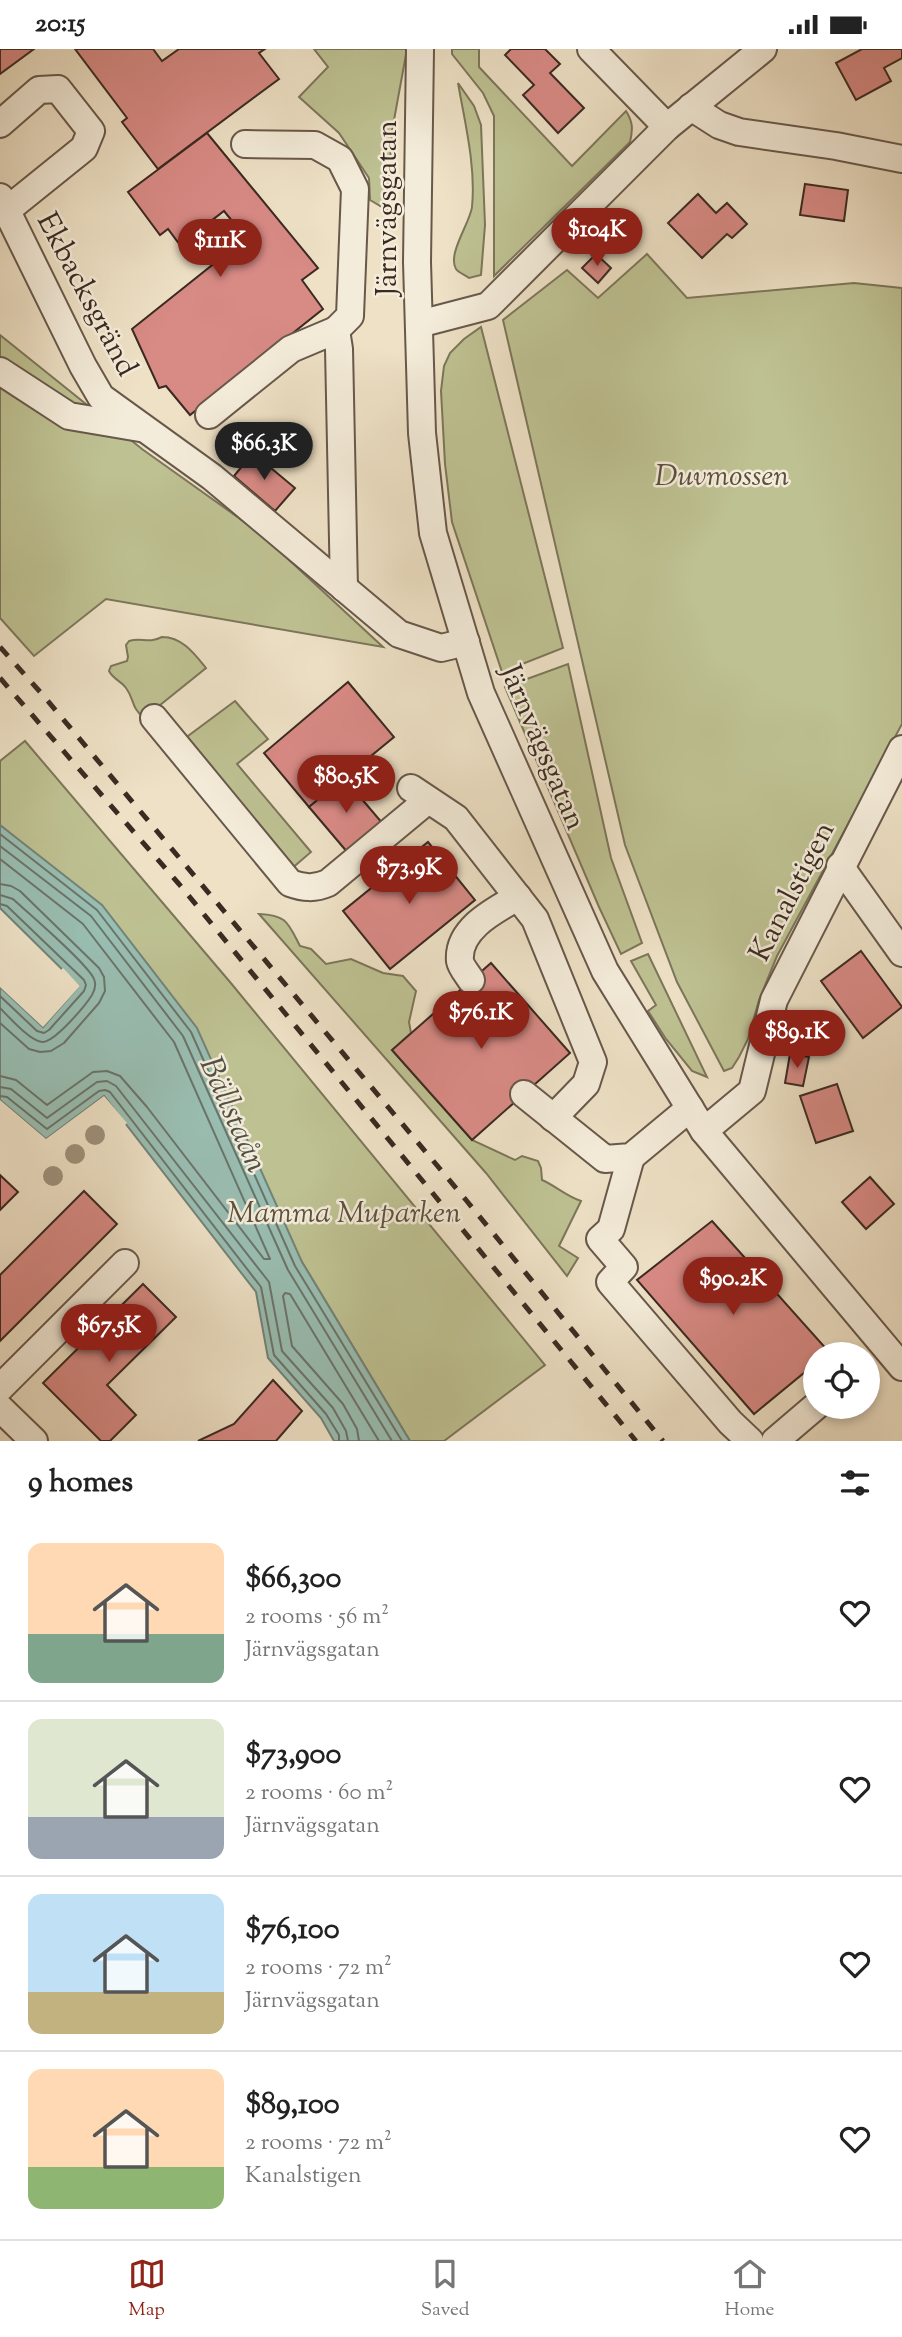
<!DOCTYPE html>
<html lang="en">
<head>
<meta charset="utf-8">
<style>
	body { margin:0; font-family:"Sorts Mill Goudy",serif; background:#f6f6f6; color:#222; height:100vh; display:flex; flex-direction:column; font-size:26px; white-space:nowrap }
	* { box-sizing:border-box; margin:0 }
	p { font-size:23px; color:#767676 }
	.icon { flex:none; width:38px; height:38px; fill:none; stroke:currentColor; stroke-width:2; stroke-linecap:round; stroke-linejoin:round }
	.map { position:relative; height:1392px; overflow:hidden }
	.details { display:flex; flex-direction:column; background:#fff; flex:1 }
	.details>* { flex:none }
	.tools { position:absolute; left:803px; top:1293px; display:grid; gap:14px }
	.tools a { display:grid; place-items:center; width:77px; height:77px; border-radius:50%; background:#fff; box-shadow:0 4px 10px #0003; font-size:35px }
	.price { position:absolute; translate:-50% -60px; padding:0 16px; border-radius:24px; background:#8f2418; color:#fff; font-size:23px; line-height:46px; filter:drop-shadow(0 2px 4px #0008) }
	.price::after { content:''; position:absolute; left:50%; top:42px; width:21px; height:16px; margin-left:-10px; background:inherit; clip-path:polygon(0 0,100% 0,50% 100%) }
	.price.selected { background:#222; color:#fff }
	ul { padding:0; list-style:none }
	li { display:flex; align-items:center; gap:21px; height:175px; padding:0 28px }
	li+li { border-top:2px solid #e0e0e0 }
	li span { display:grid; place-items:center; flex:none; width:196px; height:140px; border-radius:14px; color:#555 }
	li>.icon { margin-inline-start:auto }
	span .icon { width:84px; height:84px; fill:#fffc; stroke-width:1 }
	li b { font-size:30px }
	h2 { display:flex; justify-content:space-between; align-items:center; height:84px; padding:0 28px; font-size:30px }
	.status { display:flex; justify-content:space-between; align-items:center; height:49px; padding:0 35px; background:#fff; direction:ltr }
	.status svg { height:19px; fill:currentColor }
	.dock { display:flex; justify-content:space-around; align-items:center; height:98px; border-top:2px solid #e0e0e0; background:#fff; font-size:19px; color:#767676 }
	.dock a { display:grid; justify-items:center; gap:4px }
	.dock .selected { color:#8f2418 }
	.map>svg:first-child { display:block }
</style>
</head>
<body>
<div class="status"><b>20:15</b><svg viewBox="0 0 49 12"><path d="M0 12V9h3v3zM5 12V6h3v6zM10 12V3h3v9zM15 12V0h3v12zM26 1h20v11H26zM47 4h2v5h-2z"/></svg></div>
<div class="map">
<svg width="902" height="1392" viewBox="0 0 902 1392">
	<rect width="100%" height="100%" fill="#eee1c6"/>
	<filter id="stains"><feTurbulence type="fractalNoise" baseFrequency=".00286" numOctaves="4"/><feColorMatrix values="0 0 0 0 .2 0 0 0 0 .09 0 0 0 0 .02 0 0 0 .5 -.17"/></filter>
	<radialGradient id="worn" r=".72"><stop offset=".6" stop-color="#630" stop-opacity="0"/><stop offset="1" stop-color="#630" stop-opacity=".3"/></radialGradient>
	<!-- green -->
	<g fill="#bec192" stroke="#7c765a" stroke-width="2">
		<polygon points="314,0 407,0 392,82 387,161 370,151 369,129 339,84 299,48 328,18"/>
		<path d="M452,0H479V18L572,117L626,62C633,73 633,80 630,93L494,227V67L483,44L452,5Z"/>
		<path d="M458,34L474,57L481,76L485,176L481,226L469,229C465,226 459,224 456,220C447,205 470,174 472,158C476,118 465,74 458,34Z"/>
		<polygon points="647,205 687,249 854,234 902,239 902,675 777,907 759,951 748,990 739,1008 732,1019 724,1022 677,933 625,796 503,271 567,221 598,249"/>
		<polygon points="481,278 563,599 502,623 452,473 445,415 441,342 444,317 450,304 464,290"/>
		<polygon points="0,286 142,400 260,484 383,598 106,550 34,607 0,569"/>
		<path d="M162,588C182,588 194,604 206,619L144,669C130,657 135,651 126,639C121,632 113,630 109,622L111,617L127,612L128,608L126,596L129,592C142,588 148,595 162,588Z"/>
		<polygon points="568,615 611,809 642,894 621,905 599,858 505,638"/>
		<polygon points="235,652 268,690 237,715 311,803 290,821 180,693"/>
		<polygon points="25,692 230,933 545,1316 444,1392 410,1392 302,1213 30,801 0,776 0,712"/>
		<path d="M259,865C287,866 288,874 300,897L311,900L326,915L351,910L383,924L403,927L416,942L409,973L411,984L392,1001L472,1091L515,1111L522,1107L538,1112L541,1119L542,1131C556,1137 566,1147 581,1152L559,1197L578,1209L567,1227L486,1124Z"/>
		<polygon points="648,905 707,1028 692,1022 666,990 648,962 656,956 631,912"/>
	</g>
	<!-- water -->
	<polygon fill="#99beb2" stroke="#738378" stroke-width="2" points="0,776 102,856 197,979 302,1213 410,1392 334,1392 321,1369 268,1309 256,1243 104,1047 46,1090 0,1051 0,938 43,978 79,937 0,859"/>
	<!-- pier -->
	<g fill="#eee1c6">
		<polygon points="63,919 80,937 43,978 0,938 0,934 43,973 75,937 61,921"/>
		<polygon points="104,1047 127,1074 124,1077 103,1052 46,1094 0,1056 0,1051 46,1090"/>
	</g>
	<g fill="none" stroke-linecap="round" stroke-linejoin="round">
		<!-- shore -->
		<g stroke="#6a746a" stroke-width="2">
			<polyline points="0,785 97,861 191,983 295,1217 402,1392"/>
			<polyline points="0,797 91,867 183,987 288,1221 392,1392"/>
			<polyline points="0,810 83,875 174,993 270,1210 264,1210 147,1058 120,1027 107,1022 93,1023 47,1056 16,1031 0,1027"/>
			<polyline points="0,835 11,837 20,842 99,919 104,928 105,942 99,954 64,994 51,1002 40,1003 29,1000 0,974"/>
			<path d="M0,846L13,850C29,865 87,914 94,930C96,935 95,941 92,946C85,957 54,994 42,993C30,992 9,968 0,959"/>
			<polyline points="0,855 7,857 84,931 86,936 84,942 49,981 44,984 37,982 0,947"/>
			<polyline points="0,1038 11,1040 47,1069 97,1033 107,1032 116,1037 269,1233 282,1302 333,1359 346,1382 348,1392"/>
			<polyline points="0,1047 7,1048 47,1080 99,1042 105,1041 110,1043 261,1238 274,1306 326,1365 339,1386 339,1392"/>
			<polyline points="359,1392 357,1380 343,1355 292,1297 283,1247 285,1244 290,1245 379,1392"/>
		</g>
	</g>
	<!-- building -->
	<g fill="#d88a85" stroke="#3b2a22" stroke-width="2">
		<polygon points="0,0 34,0 0,25"/>
		<polygon points="75,0 153,0 162,12 179,0 265,0 259,4 279,30 158,120 122,73 127,69"/>
		<polygon points="511,0 545,0 560,15 550,24 584,59 558,84 523,46 534,36 505,6"/>
		<polygon points="862,0 902,0 902,9 884,19 891,32 856,51 836,14"/>
		<polygon points="207,84 318,219 302,231 323,260 190,366 166,337 159,339 132,280 246,189 224,162 180,196 168,180 160,186 128,143"/>
		<polygon points="805,135 848,141 844,172 800,166"/>
		<polygon points="698,145 716,164 727,154 747,175 732,189 727,185 702,209 668,174"/>
		<polygon points="596,205 611,219 598,234 582,219"/>
		<polygon points="253,404 295,439 275,462 234,427"/>
		<polygon points="348,633 394,688 309,758 264,704"/>
		<polygon points="344,729 383,775 348,804 309,758"/>
		<polygon points="428,793 475,851 390,920 343,862"/>
		<polygon points="861,902 902,958 863,989 821,932"/>
		<polygon points="491,914 570,1004 472,1091 392,1001"/>
		<polygon points="790,1005 809,1008 803,1037 785,1034"/>
		<polygon points="837,1035 853,1082 816,1094 800,1047"/>
		<polygon points="0,1126 18,1143 0,1161"/>
		<polygon points="870,1128 894,1155 866,1180 842,1153"/>
		<polygon points="84,1142 117,1175 0,1292 0,1226"/>
		<polygon points="712,1172 829,1303 826,1306 816,1306 816,1314 754,1365 637,1231"/>
		<polygon points="143,1235 176,1268 107,1336 136,1366 110,1392 101,1392 43,1334"/>
		<polygon points="273,1331 302,1362 276,1392 198,1392 234,1375"/>
	</g>
	<g fill="none" stroke-linecap="round" stroke-linejoin="round">
		<!-- minor casing -->
		<g stroke="#68584b" stroke-width="30">
			<g id="minor">
				<polyline points="420,0 417,213 422,384 433,484 481,644 605,922 704,1082 902,1318"/>
				<polyline points="591,0 667,78"/>
				<polyline points="691,58 719,76 739,83 836,97 902,110"/>
				<polyline points="0,75 39,41 58,40 91,82 84,99 7,161"/>
				<polyline points="245,95 315,96 340,110 355,140 350,267 336,281 339,300 344,539"/>
				<polyline points="0,148 83,317 101,348 212,428 399,585 441,599 466,593"/>
				<polyline points="419,275 488,257 667,78 763,0"/>
				<polyline points="0,322 69,367 140,379"/>
				<polyline points="209,366 291,300 336,281"/>
				<path d="M154,669L290,834C304,839 314,840 328,834L428,751"/>
				<polyline points="411,739 456,769 535,870 593,1013 586,1035 553,1069"/>
				<polyline points="840,817 902,904"/>
				<path d="M471,931C468,926 461,918 460,912C457,880 495,861 518,848"/>
				<polyline points="524,1045 605,1110 631,1108 690,1059"/>
				<polyline points="704,1082 752,1042 774,951 902,700"/>
				<polyline points="631,1108 611,1180 600,1190 624,1218 610,1233 730,1373 750,1392"/>
				<polyline points="0,1339 125,1214"/>
				<polyline points="0,1359 34,1392"/>
				<polyline points="775,1392 816,1357"/>
			</g>
		</g>
		<!-- minor -->
		<use href="#minor" stroke="#f4ecda" stroke-width="26"/>
		<!-- rail -->
		<g stroke="#3b2a22" stroke-width="5" stroke-dasharray="12 12" stroke-linecap="butt">
			<polyline points="0,598 42,645 466,1151 663,1392"/>
			<polyline points="0,629 179,835 636,1392"/>
		</g>
	</g>
	<!-- trees -->
	<g fill="#9e917b">
		<circle cx="95" cy="1086" r="10"/>
		<circle cx="75" cy="1105" r="10"/>
		<circle cx="53" cy="1127" r="10"/>
	</g>
	<g text-anchor="middle" stroke-width="5" stroke-linejoin="round" paint-order="stroke">
		<!-- street labels -->
		<g font-size="30" fill="#3b2a22" stroke="#f4ecda">
			<text transform="translate(386 159) rotate(-90)" y="10">Järnvägsgatan</text>
			<text transform="translate(88 245) rotate(62)" y="10">Ekbacksgränd</text>
			<text transform="translate(544 698) rotate(67)" y="10">Järnvägsgatan</text>
			<text transform="translate(791 842) rotate(-63)" y="10">Kanalstigen</text>
		</g>
		<!-- park labels -->
		<g font-size="30" font-style="italic" fill="#5c503e" stroke="#f4ecda">
			<text x="722" y="436">Duvmossen</text>
			<text x="344" y="1173">Mamma Muparken</text>
		</g>
		<!-- water labels -->
		<g font-size="32" font-style="italic" fill="#524f46" stroke="#f4ecda">
			<text transform="translate(235 1065) rotate(66)" y="11">Bällstaån</text>
		</g>
	</g>
	<rect width="100%" height="100%" filter="url(#stains)"/>
	<rect width="100%" height="100%" fill="url(#worn)"/>
</svg>
<div class="tools">
<a><svg class="icon" aria-label="locate" viewBox="0 0 24 24"><circle cx="12" cy="12" r="6"/><path d="M12 2v4M12 18v4M2 12h4M18 12h4"/></svg></a>
</div>
<b class="price" style="left:597px;top:219px">$104K</b>
<b class="price" style="left:220px;top:230px">$111K</b>
<b class="price selected" style="left:264px;top:433px">$66.3K</b>
<b class="price" style="left:346px;top:766px">$80.5K</b>
<b class="price" style="left:409px;top:857px">$73.9K</b>
<b class="price" style="left:481px;top:1002px">$76.1K</b>
<b class="price" style="left:797px;top:1021px">$89.1K</b>
<b class="price" style="left:733px;top:1268px">$90.2K</b>
<b class="price" style="left:109px;top:1315px">$67.5K</b>
</div>
<section class="details">
<h2>9 homes<svg class="icon" aria-label="filters" viewBox="0 0 24 24"><path d="M4 7h16M4 17h16"/><circle cx="9" cy="7" r="2"/><circle cx="15" cy="17" r="2"/></svg></h2>
<ul>
<li><span style="background:linear-gradient(#ffd9b3 65%,#7fa58c 0)"><svg class="icon" aria-label="home" viewBox="0 0 24 24"><path d="M3 11l9-7 9 7M6 9v11h12V9"/></svg></span><div><b>$66,300</b><p>2 rooms · 56 m²</p><p>Järnvägsgatan</p></div><svg class="icon" aria-label="heart" viewBox="0 0 24 24"><path d="M12 20l-8-8c-3-5 5-10 8-4 3-6 11-1 8 4z"/></svg></li>
<li><span style="background:linear-gradient(#dfe7d0 70%,#9aa5b1 0)"><svg class="icon" aria-label="home" viewBox="0 0 24 24"><path d="M3 11l9-7 9 7M6 9v11h12V9"/></svg></span><div><b>$73,900</b><p>2 rooms · 60 m²</p><p>Järnvägsgatan</p></div><svg class="icon" aria-label="heart" viewBox="0 0 24 24"><path d="M12 20l-8-8c-3-5 5-10 8-4 3-6 11-1 8 4z"/></svg></li>
<li><span style="background:linear-gradient(#bfe0f5 70%,#c2b280 0)"><svg class="icon" aria-label="home" viewBox="0 0 24 24"><path d="M3 11l9-7 9 7M6 9v11h12V9"/></svg></span><div><b>$76,100</b><p>2 rooms · 72 m²</p><p>Järnvägsgatan</p></div><svg class="icon" aria-label="heart" viewBox="0 0 24 24"><path d="M12 20l-8-8c-3-5 5-10 8-4 3-6 11-1 8 4z"/></svg></li>
<li><span style="background:linear-gradient(#ffd9b3 70%,#8fb573 0)"><svg class="icon" aria-label="home" viewBox="0 0 24 24"><path d="M3 11l9-7 9 7M6 9v11h12V9"/></svg></span><div><b>$89,100</b><p>2 rooms · 72 m²</p><p>Kanalstigen</p></div><svg class="icon" aria-label="heart" viewBox="0 0 24 24"><path d="M12 20l-8-8c-3-5 5-10 8-4 3-6 11-1 8 4z"/></svg></li>
</ul>
</section>
<nav class="dock">
<a class="selected"><svg class="icon" aria-label="map" viewBox="0 0 24 24"><path d="M3 6l6-2 6 2 6-2v14l-6 2-6-2-6 2zM9 4v14M15 6v14"/></svg>Map</a>
<a><svg class="icon" aria-label="saved" viewBox="0 0 24 24"><path d="M7 4h10v16l-5-4-5 4z"/></svg>Saved</a>
<a><svg class="icon" aria-label="home" viewBox="0 0 24 24"><path d="M3 11l9-7 9 7M6 9v11h12V9"/></svg>Home</a>
</nav>
</body>
</html>
